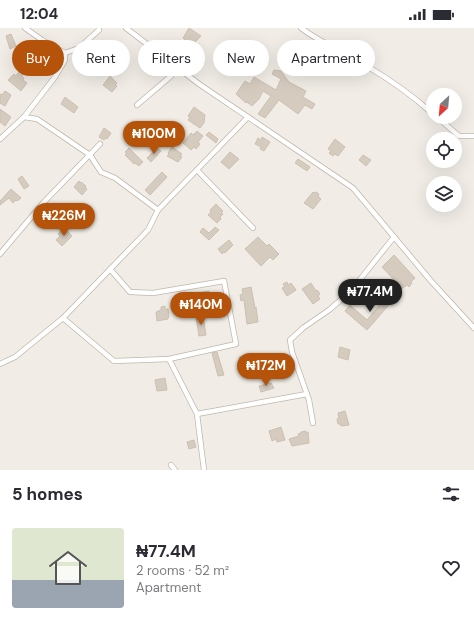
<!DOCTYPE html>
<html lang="en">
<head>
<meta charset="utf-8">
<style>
	body { margin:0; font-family:"DM Sans",sans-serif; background:#f7f7f7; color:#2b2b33; height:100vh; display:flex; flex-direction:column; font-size:15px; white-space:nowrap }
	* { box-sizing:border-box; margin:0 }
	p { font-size:13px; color:#7c7c81 }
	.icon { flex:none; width:22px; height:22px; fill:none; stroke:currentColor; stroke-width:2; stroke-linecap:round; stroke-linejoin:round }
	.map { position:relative; height:442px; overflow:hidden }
	.sheet { display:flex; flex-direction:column; background:#fff; flex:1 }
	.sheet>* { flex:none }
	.guide { position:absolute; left:12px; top:12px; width:450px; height:36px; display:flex; gap:8px }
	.needle { width:26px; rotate:206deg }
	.controls { position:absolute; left:426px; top:60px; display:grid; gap:8px }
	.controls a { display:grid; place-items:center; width:36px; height:36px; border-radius:50%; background:#fff; box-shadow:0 4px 16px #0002; font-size:20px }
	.price { position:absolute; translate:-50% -34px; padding:0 9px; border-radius:14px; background:#b45309; color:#fff; font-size:13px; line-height:26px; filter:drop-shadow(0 1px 2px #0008) }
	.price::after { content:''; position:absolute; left:50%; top:24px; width:12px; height:9px; margin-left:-6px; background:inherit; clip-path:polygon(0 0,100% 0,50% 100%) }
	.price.current { background:#222; color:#fff }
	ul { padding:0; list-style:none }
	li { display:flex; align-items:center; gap:12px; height:100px; padding:0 12px }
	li+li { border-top:1px solid #e1e1e2 }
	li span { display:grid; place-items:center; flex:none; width:112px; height:80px; border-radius:4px; color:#555 }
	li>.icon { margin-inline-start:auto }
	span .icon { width:48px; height:48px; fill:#fffc; stroke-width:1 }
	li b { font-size:17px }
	h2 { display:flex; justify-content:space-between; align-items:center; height:48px; padding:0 12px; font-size:17px }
	.chip { padding:0 14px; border-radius:18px; background:#fff; box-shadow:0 4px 16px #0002; font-size:14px; line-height:36px }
	.chip.current { background:#b45309; color:#fff }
	.status { display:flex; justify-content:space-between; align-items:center; height:28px; padding:0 20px; background:#fff; direction:ltr }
	.status svg { height:11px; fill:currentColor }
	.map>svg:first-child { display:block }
</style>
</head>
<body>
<div class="status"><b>12:04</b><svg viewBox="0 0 49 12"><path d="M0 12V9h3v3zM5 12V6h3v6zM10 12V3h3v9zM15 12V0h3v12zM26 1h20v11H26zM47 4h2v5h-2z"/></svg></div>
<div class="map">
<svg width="474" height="442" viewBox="0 0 474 442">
	<rect width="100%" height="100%" fill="#f1ede6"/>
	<!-- building -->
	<g fill="#d5cbbf" stroke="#ccc0b0">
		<polygon points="189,0 201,8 195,14 191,13 189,15 183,10"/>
		<polygon points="11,6 16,18 10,21 6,8"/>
		<polygon points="178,12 183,15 179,24 173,20"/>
		<polygon points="20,42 24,45 22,48 24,50 23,52 27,55 21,63 8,52 14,46 16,48"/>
		<polygon points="274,42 281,43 289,54 306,63 303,69 315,76 312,81 305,77 298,86 279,72 265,90 258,86 271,68 263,63 259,71 252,78 247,74 246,75 236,66 245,53 250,56 254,49 276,62 281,51 272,46"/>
		<polygon points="110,48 117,55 115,57 117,58 112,64 103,57"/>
		<polygon points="5,63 11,67 5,78 0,75 0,66 2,67"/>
		<polygon points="65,69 78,79 74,85 61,76"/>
		<polygon points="194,79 205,87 204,95 200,100 188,92 190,89 188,88"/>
		<polygon points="0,81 11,89 5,98 0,94"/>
		<polygon points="104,100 111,105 107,111 106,110 104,112 99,109"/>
		<polygon points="197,103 203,108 198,114 200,116 196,121 194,119 191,122 183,115 191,105 193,107"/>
		<polygon points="209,104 218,111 216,115 206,107"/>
		<polygon points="262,109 270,114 264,123 260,121 261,119 255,116 258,110 261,112"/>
		<polygon points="335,111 345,119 338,128 335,126 333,128 329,125 331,123 328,121"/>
		<polygon points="172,119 182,126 180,128 182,129 178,134 167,128 169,126 168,125"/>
		<polygon points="129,120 143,134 139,138 135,135 134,136 125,127 127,126 125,124"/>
		<polygon points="157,120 161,123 151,134 147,130"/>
		<polygon points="230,124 239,131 229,141 221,134"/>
		<polygon points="363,127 371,132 366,138 359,132"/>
		<polygon points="298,131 310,139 307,143 295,135"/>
		<polygon points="162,144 167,149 150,167 145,162"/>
		<polygon points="22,148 29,158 24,161 18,151"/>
		<polygon points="79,153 80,155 81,154 86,158 85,159 87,161 82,167 74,159"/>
		<polygon points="11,161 21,170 17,173 16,172 13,175 9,170 0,177 0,173"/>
		<polygon points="313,164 314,165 316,164 319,166 318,168 321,171 313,181 304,175"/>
		<polygon points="216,176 223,183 221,184 223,186 220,189 221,191 217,195 208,187 211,184 210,182"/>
		<polygon points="215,199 219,202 209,212 200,204 203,200 209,205"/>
		<polygon points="62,202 64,204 66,202 72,208 62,218 56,212 60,208 58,206"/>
		<polygon points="258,209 267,218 269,216 279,226 273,232 270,229 261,238 245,221"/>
		<polygon points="229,212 233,217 225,225 224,224 222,226 218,221"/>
		<polygon points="394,227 415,250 411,254 412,255 409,259 407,257 398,263 393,257 397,255 382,239"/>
		<polygon points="287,254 288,257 291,255 296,262 287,268 282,260 285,259 283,256"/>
		<polygon points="311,255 316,263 317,262 320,266 318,268 320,271 313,276 302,261"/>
		<polygon points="367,257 370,260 361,268 358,265"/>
		<polygon points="251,259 255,280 256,279 258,294 247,296 244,272 241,273 240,267 243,266 242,261"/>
		<polygon points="209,263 209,267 202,268 203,274 197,275 196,265"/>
		<polygon points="389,266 394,271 367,302 345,283 350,277 367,292"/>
		<polygon points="165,278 165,281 168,281 169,289 168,289 168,291 157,293 156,284 161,282 161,279"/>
		<polygon points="203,288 206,307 199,308 196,289"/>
		<polygon points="340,319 350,322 348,332 338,329"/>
		<polygon points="217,324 224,347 218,348 212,325"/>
		<polygon points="247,327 248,333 264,330 265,336 241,341 239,329"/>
		<polygon points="165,350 167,362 157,363 155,352"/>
		<polygon points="271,355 274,360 261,364 259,358"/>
		<polygon points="345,383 349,397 341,398 340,396 338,396 337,391 339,390 338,385"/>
		<polygon points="281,399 285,412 277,414 276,411 272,413 269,403"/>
		<polygon points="306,403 306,405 308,404 309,415 292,418 289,411 299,408 298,406 301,405 301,404"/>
		<polygon points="194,412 196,419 189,421 187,414"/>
	</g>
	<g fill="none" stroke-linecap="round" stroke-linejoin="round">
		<!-- minor casing -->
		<g stroke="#bfb7ac" stroke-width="6">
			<g id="minor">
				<polyline points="25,0 42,12 65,25 79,20 99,2 99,0"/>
				<polyline points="126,0 199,56 353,160 431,253 474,300"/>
				<path d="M301,0C321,15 344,24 365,37C389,51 412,67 433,86"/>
				<polyline points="137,77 171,48 176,38"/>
				<polyline points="24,89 37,91 90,127 101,144 115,150 158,182"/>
				<polyline points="437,89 459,108 474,108"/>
				<polyline points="0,111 24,89 55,49 65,32 65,25"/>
				<polyline points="197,142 253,200"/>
				<polyline points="0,226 44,174 100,116"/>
				<polyline points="63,290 114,333 169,331 236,316 224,253 153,265 130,264 110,241"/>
				<polyline points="169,331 197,386 204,442"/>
				<polyline points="0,336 15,329 63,290 148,202 158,182 248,89"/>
				<polyline points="197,386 307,366"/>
				<polyline points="313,395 309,372 292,324 290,312 303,300 329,282 350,264 394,209"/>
				<polyline points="171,437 175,442"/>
			</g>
		</g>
		<!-- minor -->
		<use href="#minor" stroke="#fff" stroke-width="4.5"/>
	</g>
</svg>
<div class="controls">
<a><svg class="needle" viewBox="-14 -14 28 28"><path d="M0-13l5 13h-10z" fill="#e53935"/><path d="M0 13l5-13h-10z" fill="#7c7c81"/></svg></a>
<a><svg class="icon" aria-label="locate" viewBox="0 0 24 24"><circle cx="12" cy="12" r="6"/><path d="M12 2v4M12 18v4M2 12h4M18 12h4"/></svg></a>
<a><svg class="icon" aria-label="layers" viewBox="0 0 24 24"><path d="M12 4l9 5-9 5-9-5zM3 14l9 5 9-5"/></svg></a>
</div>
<b class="price" style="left:154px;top:127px">₦100M</b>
<b class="price" style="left:64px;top:209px">₦226M</b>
<b class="price current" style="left:370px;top:285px">₦77.4M</b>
<b class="price" style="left:201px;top:298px">₦140M</b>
<b class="price" style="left:266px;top:359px">₦172M</b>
<div class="guide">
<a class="chip current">Buy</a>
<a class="chip">Rent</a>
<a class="chip">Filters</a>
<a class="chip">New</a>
<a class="chip">Apartment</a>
</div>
</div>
<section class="sheet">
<h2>5 homes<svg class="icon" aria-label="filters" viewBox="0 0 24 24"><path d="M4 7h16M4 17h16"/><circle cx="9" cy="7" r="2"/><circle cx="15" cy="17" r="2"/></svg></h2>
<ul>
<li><span style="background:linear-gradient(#dfe7d0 65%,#9aa5b1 0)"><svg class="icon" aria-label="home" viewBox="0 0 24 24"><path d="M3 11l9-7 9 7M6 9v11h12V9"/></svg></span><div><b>₦77.4M</b><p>2 rooms · 52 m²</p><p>Apartment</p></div><svg class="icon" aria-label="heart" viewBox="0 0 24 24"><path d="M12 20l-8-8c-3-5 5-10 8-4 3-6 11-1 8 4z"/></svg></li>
</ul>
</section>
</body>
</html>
